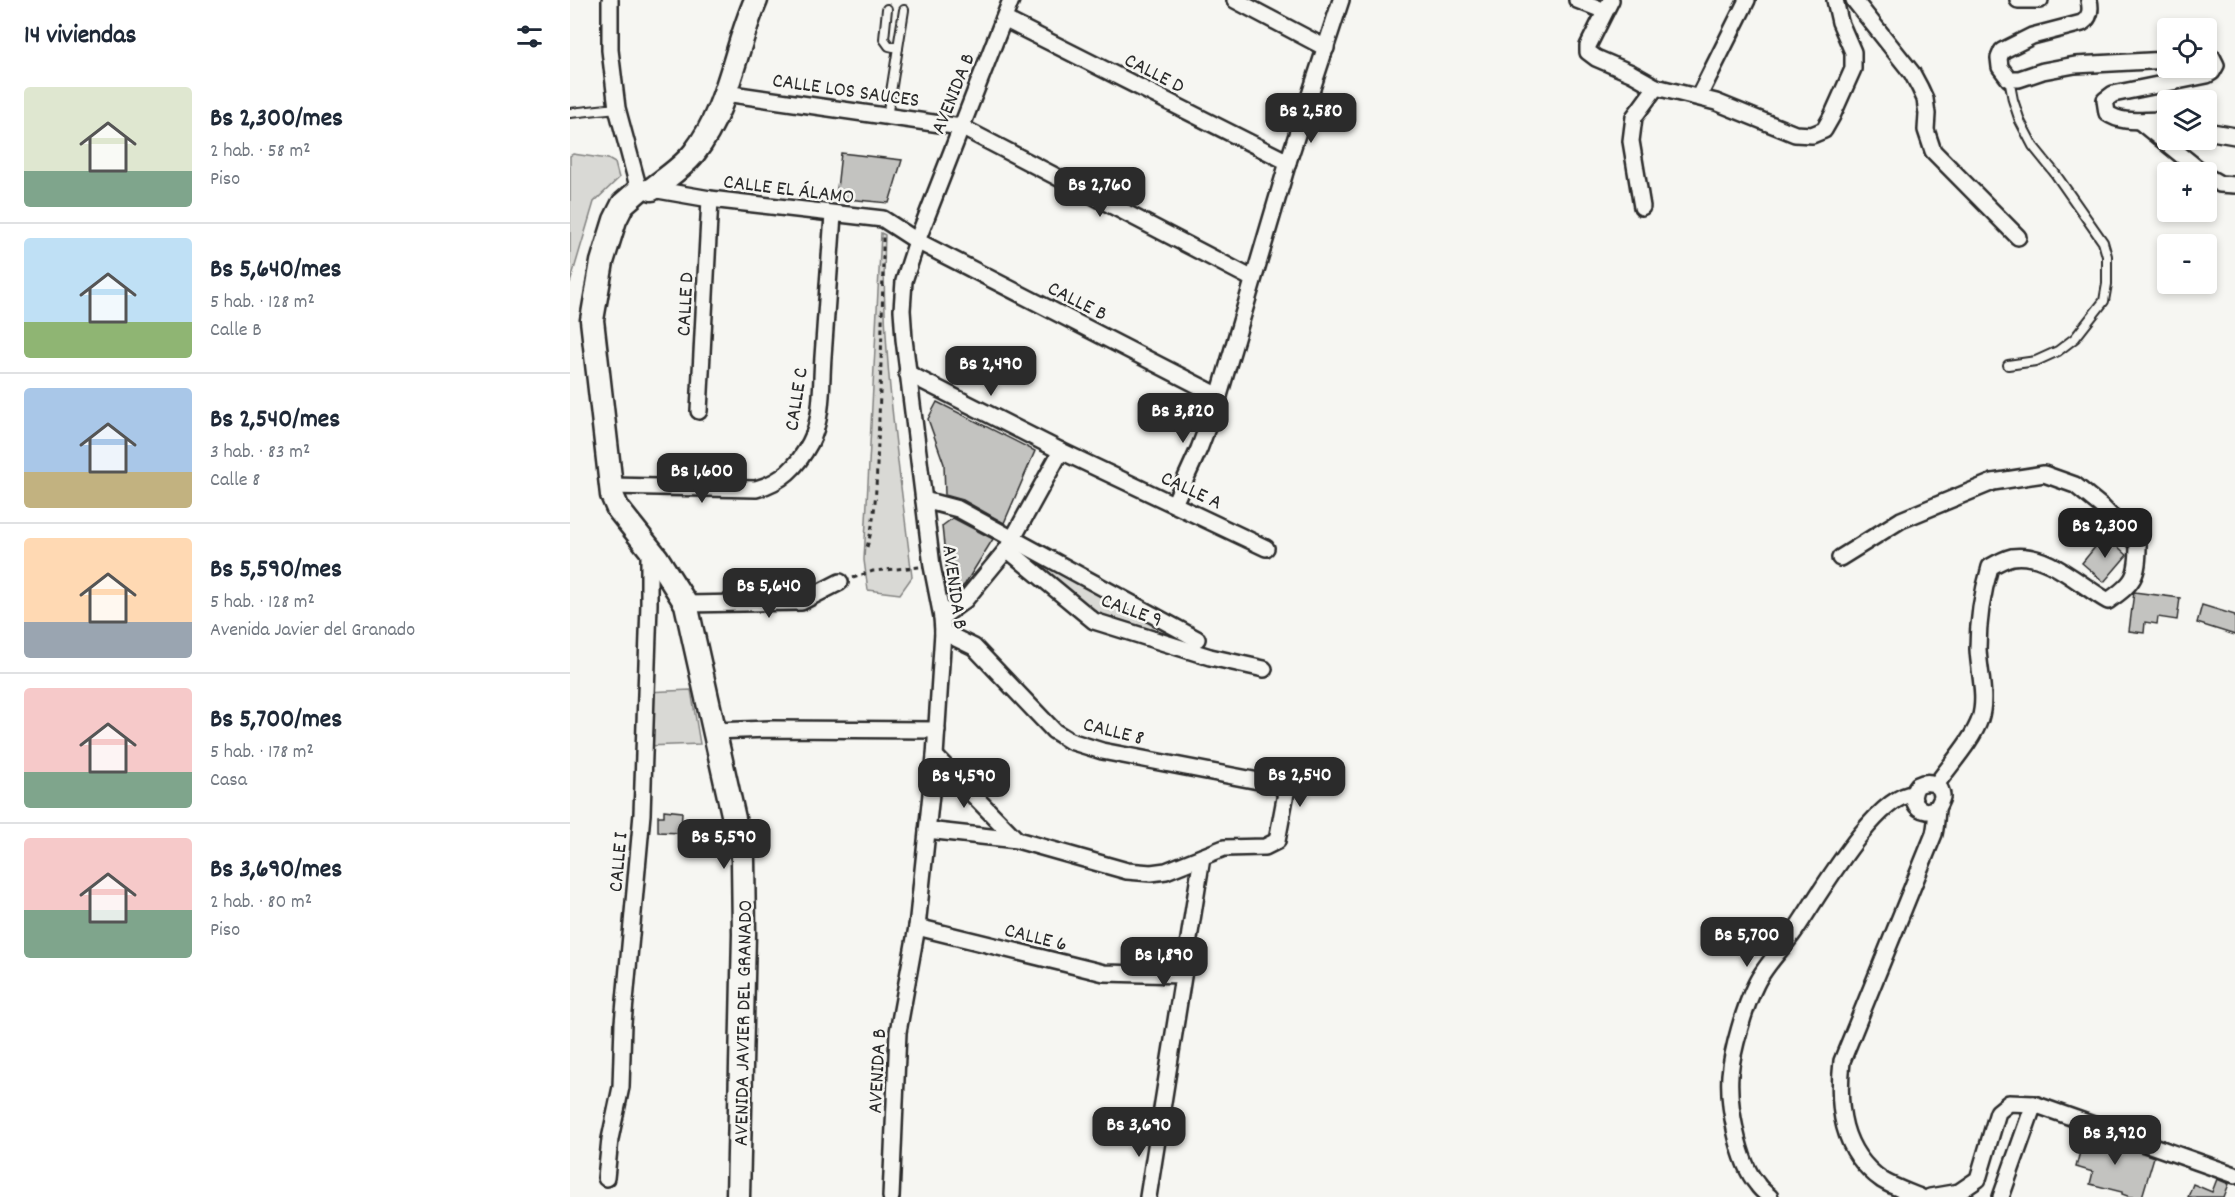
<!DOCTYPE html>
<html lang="es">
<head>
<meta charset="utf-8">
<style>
	body { margin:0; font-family:Dekko,sans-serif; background:#f2f2f3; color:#1f2937; height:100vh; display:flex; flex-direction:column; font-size:22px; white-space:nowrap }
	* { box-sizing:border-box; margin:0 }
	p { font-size:20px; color:#747a83 }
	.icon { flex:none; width:33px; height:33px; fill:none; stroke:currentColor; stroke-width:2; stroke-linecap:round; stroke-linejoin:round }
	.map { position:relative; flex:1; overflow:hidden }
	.panel { display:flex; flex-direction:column; background:#fff; width:570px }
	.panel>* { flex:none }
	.controls { position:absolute; left:1587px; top:18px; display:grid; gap:12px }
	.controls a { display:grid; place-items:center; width:60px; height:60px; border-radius:6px; background:#fff; box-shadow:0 3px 9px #0003; font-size:30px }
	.price { position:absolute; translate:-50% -51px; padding:0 14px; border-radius:12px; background:#2b2b2b; color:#fff; font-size:20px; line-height:39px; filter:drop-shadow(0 2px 3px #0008) }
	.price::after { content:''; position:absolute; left:50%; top:36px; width:18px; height:14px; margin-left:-9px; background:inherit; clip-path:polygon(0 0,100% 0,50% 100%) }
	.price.selected { background:#222; color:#fff }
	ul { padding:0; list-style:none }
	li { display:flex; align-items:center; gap:18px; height:150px; padding:0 24px }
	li+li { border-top:2px solid #e0e1e3 }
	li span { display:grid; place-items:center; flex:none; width:168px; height:120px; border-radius:6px; color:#555 }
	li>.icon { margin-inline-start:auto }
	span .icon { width:72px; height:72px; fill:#fffc; stroke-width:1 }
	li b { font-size:26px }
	h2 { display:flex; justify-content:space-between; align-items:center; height:72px; padding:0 24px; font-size:26px }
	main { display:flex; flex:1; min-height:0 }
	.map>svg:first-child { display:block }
</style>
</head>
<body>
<main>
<section class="panel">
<h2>14 viviendas<svg class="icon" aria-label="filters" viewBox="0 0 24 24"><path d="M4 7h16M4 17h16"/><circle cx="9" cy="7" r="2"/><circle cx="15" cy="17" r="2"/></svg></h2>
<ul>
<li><span style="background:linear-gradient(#dfe7d0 70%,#7fa58c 0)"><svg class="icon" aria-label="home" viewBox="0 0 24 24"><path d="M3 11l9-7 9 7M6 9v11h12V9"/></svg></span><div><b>Bs 2,300/mes</b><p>2 hab. · 58 m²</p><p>Piso</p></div></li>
<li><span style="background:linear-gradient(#bfe0f5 70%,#8fb573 0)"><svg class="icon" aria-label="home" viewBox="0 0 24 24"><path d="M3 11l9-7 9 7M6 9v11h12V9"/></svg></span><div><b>Bs 5,640/mes</b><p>5 hab. · 128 m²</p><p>Calle B</p></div></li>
<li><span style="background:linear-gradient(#a9c7e8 70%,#c2b280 0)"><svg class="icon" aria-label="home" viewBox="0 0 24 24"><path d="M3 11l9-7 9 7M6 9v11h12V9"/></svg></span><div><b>Bs 2,540/mes</b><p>3 hab. · 83 m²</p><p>Calle 8</p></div></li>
<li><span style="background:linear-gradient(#ffd9b3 70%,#9aa5b1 0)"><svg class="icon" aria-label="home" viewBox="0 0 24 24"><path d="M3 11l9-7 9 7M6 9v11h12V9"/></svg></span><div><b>Bs 5,590/mes</b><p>5 hab. · 128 m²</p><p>Avenida Javier del Granado</p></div></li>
<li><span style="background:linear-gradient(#f6c9c9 70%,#7fa58c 0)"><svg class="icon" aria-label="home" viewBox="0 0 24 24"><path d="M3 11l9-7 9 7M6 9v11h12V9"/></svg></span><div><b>Bs 5,700/mes</b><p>5 hab. · 178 m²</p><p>Casa</p></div></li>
<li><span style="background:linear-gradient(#f6c9c9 60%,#7fa58c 0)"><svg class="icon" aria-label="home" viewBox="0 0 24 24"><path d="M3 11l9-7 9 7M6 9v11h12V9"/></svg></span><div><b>Bs 3,690/mes</b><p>2 hab. · 80 m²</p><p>Piso</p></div></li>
</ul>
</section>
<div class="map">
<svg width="1665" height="1197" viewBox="0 0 1665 1197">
	<rect width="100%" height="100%" fill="#f6f6f2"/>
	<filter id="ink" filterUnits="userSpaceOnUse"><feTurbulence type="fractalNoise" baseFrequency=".0167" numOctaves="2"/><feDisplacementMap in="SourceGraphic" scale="12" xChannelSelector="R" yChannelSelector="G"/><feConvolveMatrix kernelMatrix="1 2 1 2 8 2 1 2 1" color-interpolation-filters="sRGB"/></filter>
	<g filter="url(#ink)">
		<!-- green -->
		<g fill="#d9d9d5" stroke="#828280" stroke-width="1.5">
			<polygon points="3,154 38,159 45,163 49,178 24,202 0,283 0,156"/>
			<path d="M311,233L315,235C310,349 329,464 342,577L330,594L298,590L294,560Z"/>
			<polygon points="449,550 623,643 525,614"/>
			<polygon points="121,690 130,744 76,746 75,692"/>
		</g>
		<!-- building -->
		<g fill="#c3c3c0" stroke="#2b2b2b" stroke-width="1.5">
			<polygon points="271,153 332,160 319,203 266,198"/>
			<polygon points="367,402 465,451 434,523 393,500 375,495 374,464 358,419"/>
			<polygon points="383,518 423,539 395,584 386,593 380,591 378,584 372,526"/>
			<polygon points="1535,535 1557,555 1534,582 1512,563"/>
			<polygon points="1564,592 1610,598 1607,620 1588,617 1587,624 1575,622 1574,633 1559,631"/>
			<polygon points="1632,605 1665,615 1665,635 1627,623"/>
			<polygon points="94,810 112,812 111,833 88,832 88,816 94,816"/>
			<polygon points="1515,1133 1584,1157 1572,1197 1560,1197 1552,1194 1552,1192 1520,1184 1523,1172 1506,1167"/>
			<polygon points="1647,1179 1659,1184 1654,1197 1618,1197 1623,1184 1642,1192"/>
		</g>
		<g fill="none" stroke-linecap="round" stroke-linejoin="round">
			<!-- lane casing -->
			<g stroke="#2b2b2b" stroke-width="12">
				<g id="lane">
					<polyline points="317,9 314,39 319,46 328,48"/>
					<polyline points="0,113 47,108"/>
					<polyline points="317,117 334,10"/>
					<polyline points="1438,365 1466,361 1488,351 1505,338 1534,301 1537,284 1537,256 1533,242 1484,172 1463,146 1450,121 1443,100 1439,79"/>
				</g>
			</g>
			<!-- street casing -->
			<g stroke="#2b2b2b" stroke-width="20">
				<g id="street">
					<polyline points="40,0 40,50 47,108 69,190 82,189 140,199 313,219 347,241 649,396"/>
					<polyline points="665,0 756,48"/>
					<polyline points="1007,0 1035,11"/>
					<polyline points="1041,0 1018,46 1018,52 1026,58 1061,73 1086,87 1146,102 1225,134 1242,135 1254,130 1262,116 1283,69 1283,52 1270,22 1265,0"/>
					<polyline points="1284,0 1342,73 1350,88 1355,99 1357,114 1356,130 1363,151 1448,237"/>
					<polyline points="1448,0 1470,0"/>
					<path d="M1519,0C1521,9 1521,17 1512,23L1462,36L1432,51L1429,58L1430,67L1439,79H1449L1473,71L1505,65L1598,60"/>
					<polyline points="434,19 718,162"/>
					<polyline points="155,93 391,127 683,279"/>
					<polyline points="1129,96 1177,0"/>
					<polyline points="1569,121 1632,172"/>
					<path d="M1598,121C1577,118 1555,126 1537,113L1535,100L1543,94L1637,75L1642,72L1646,65L1642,57L1636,56"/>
					<polyline points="1636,131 1665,136"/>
					<polyline points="1636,176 1650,184 1665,185"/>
					<polyline points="1072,207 1061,141 1064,117 1086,87"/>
					<polyline points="337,373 491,451 696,548"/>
					<polyline points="129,411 140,199"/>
					<path d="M40,486L186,489C212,482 227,467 240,443C253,419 251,384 253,357C256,310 260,262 263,215"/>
					<polyline points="354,500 388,509 627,639"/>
					<polyline points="604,504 629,449 649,396 718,162 771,0"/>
					<polyline points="437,549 524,621 640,657 694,669"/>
					<path d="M1270,558L1331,520L1423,482L1474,474L1505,485L1531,506L1568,544C1568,577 1564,583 1538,601C1509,585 1478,552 1442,557C1434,559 1427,563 1420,567C1412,594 1408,620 1408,649C1409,672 1417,697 1410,719C1403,740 1379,766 1366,785"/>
					<polyline points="116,604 231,602 270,582"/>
					<polyline points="372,617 395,600 437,549 491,451"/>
					<polyline points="143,731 200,729 367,730"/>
					<polyline points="365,756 447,840"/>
					<polyline points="357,830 447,840 557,871 581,873 596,871 654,848 695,847 707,841 716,793 709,785 532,751 500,741 484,731 404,647 373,632"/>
					<polyline points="347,927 534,973 613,975"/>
					<polyline points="36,1178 40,1139 51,1087 53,1023 72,814 79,604 79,548"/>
					<polyline points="321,1197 328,1032 347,927 365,756 373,632 372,617 362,566 334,339 332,310 334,281 347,241 441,0"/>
					<polyline points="578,1197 632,857"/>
					<path d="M1200,1197C1195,1193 1190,1189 1187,1184C1168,1162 1158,1104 1160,1075C1162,1050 1175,1006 1186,984C1195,965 1212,949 1224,932C1246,901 1304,796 1343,794"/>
					<path d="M1350,1197C1338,1192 1323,1187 1312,1180C1271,1151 1267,1106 1272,1061L1364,834C1366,826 1366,819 1367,810C1367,806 1371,802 1372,797C1372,783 1358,780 1348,785C1339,796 1344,809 1357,811L1367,808"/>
					<polyline points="1360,1197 1389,1192 1408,1179 1428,1112 1439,1103 1464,1104 1665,1175"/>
					<polyline points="1431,1197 1464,1104"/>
				</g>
			</g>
			<!-- secondary casing -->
			<g stroke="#2b2b2b" stroke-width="27">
				<g id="secondary">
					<path d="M82,189C96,178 112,168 124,153C158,110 164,50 186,0"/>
					<polyline points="69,190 53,204 45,220 32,262 22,320 42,495 48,509 87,558 116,604 173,859 174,934 168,1197"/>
				</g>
			</g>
			<!-- path -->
			<g stroke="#2b2b2b" stroke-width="3" stroke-dasharray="4.5 4.5" stroke-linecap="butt">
				<path d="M297,547C307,514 306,478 308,443C311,374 313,305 313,236"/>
				<polyline points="283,578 303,571 350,567"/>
			</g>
			<!-- lane -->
			<use href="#lane" stroke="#f6f6f2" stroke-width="8"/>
			<!-- street -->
			<use href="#street" stroke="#f6f6f2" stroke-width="15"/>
			<!-- secondary -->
			<use href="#secondary" stroke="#f6f6f2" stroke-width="22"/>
		</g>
	</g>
	<g text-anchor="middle" stroke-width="5" stroke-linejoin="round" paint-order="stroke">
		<!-- street labels -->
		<g font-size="21" fill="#2b2b2b" stroke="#f6f6f2">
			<text transform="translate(585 72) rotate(27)" y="7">CALLE D</text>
			<text transform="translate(276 89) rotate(8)" y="7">CALLE LOS SAUCES</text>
			<text transform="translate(382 93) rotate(-68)" y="7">AVENIDA B</text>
			<text transform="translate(219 188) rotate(7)" y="7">CALLE EL ÁLAMO</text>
			<text transform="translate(508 300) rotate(27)" y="7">CALLE B</text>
			<text transform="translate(114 304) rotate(-87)" y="7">CALLE D</text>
			<text transform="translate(225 399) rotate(-81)" y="7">CALLE C</text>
			<text transform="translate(622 489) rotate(25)" y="7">CALLE A</text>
			<text transform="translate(386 587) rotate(82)" y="7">AVENIDA B</text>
			<text transform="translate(562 609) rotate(20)" y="7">CALLE 9</text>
			<text transform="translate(544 730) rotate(14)" y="7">CALLE 8</text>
			<text transform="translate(47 862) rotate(-85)" y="7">CALLE I</text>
			<text transform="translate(466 936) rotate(14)" y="7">CALLE 6</text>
			<text transform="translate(172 1023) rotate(-89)" y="7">AVENIDA JAVIER DEL GRANADO</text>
			<text transform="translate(306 1071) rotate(-87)" y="7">AVENIDA B</text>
		</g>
	</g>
</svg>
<div class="controls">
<a><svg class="icon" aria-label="locate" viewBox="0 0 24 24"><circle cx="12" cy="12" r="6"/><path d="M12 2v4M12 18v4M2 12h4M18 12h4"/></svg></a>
<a><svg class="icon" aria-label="layers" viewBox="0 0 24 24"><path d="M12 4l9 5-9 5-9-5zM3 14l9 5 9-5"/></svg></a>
<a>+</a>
<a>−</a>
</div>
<b class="price" style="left:741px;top:144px">Bs 2,580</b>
<b class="price" style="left:530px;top:218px">Bs 2,760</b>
<b class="price" style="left:421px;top:397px">Bs 2,490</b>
<b class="price" style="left:613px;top:444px">Bs 3,820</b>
<b class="price" style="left:132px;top:504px">Bs 1,600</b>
<b class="price selected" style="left:1535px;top:559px">Bs 2,300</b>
<b class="price" style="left:199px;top:619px">Bs 5,640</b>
<b class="price" style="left:730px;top:808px">Bs 2,540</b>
<b class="price" style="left:394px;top:809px">Bs 4,590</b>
<b class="price" style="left:154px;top:870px">Bs 5,590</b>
<b class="price" style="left:1177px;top:968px">Bs 5,700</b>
<b class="price" style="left:594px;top:988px">Bs 1,890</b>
<b class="price" style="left:569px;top:1158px">Bs 3,690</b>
<b class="price" style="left:1545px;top:1166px">Bs 3,920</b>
</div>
</main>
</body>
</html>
